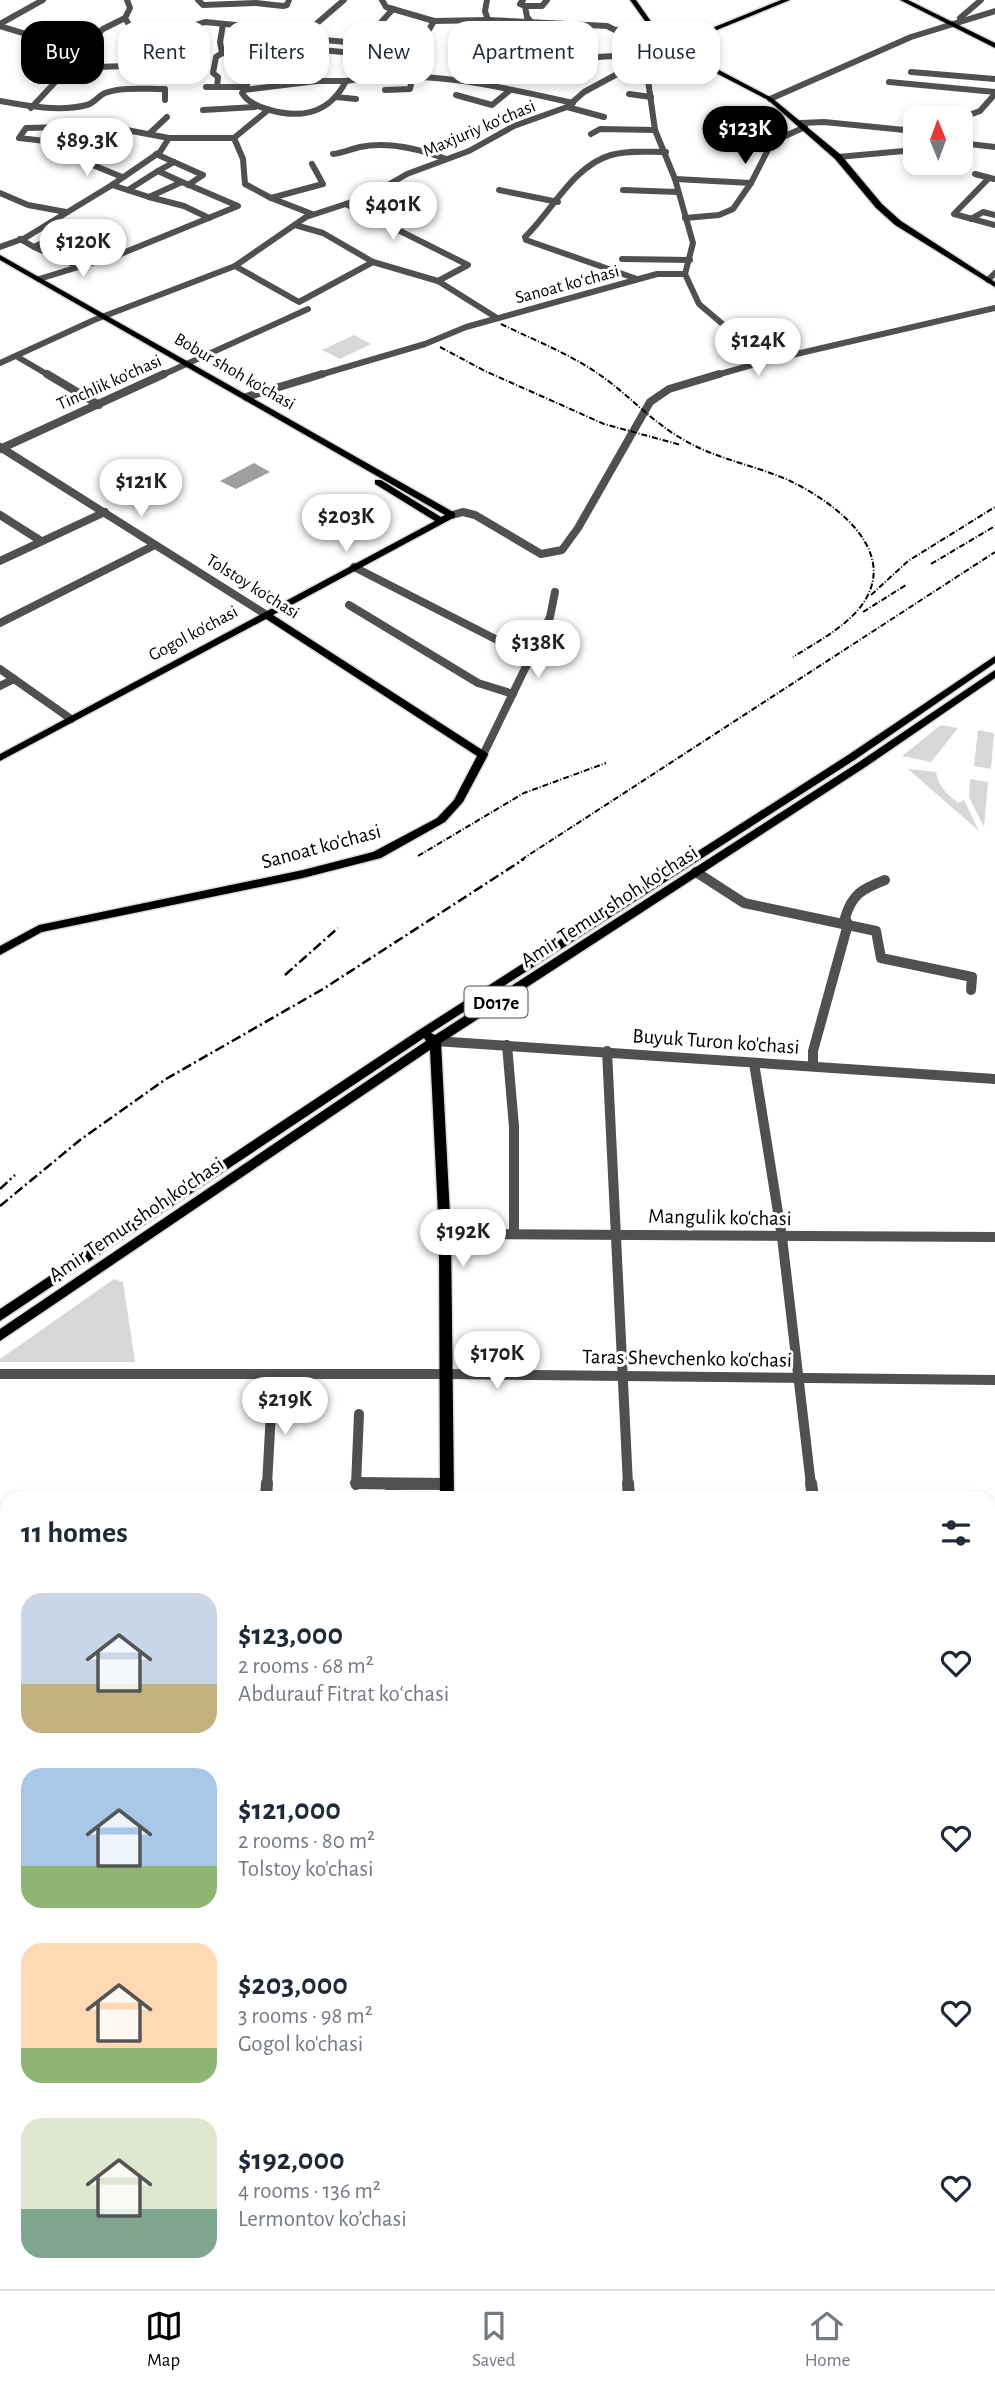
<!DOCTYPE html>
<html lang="en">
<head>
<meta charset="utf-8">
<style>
	body { margin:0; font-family:"Alegreya Sans",sans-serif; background:#f6f6f7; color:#1f2937; height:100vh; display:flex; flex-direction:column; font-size:26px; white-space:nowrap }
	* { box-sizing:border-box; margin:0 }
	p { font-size:23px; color:#747a83 }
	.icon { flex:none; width:38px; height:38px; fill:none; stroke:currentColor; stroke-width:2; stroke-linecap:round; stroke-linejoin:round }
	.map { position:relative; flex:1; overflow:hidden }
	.drawer { position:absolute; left:0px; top:1491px; width:996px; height:798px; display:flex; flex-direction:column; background:#fff; border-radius:21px 21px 0 0; box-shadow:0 4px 10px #0003 }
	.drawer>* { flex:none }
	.guide { position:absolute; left:21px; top:21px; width:954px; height:63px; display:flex; gap:14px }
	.needle { width:46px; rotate:359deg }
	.tools { position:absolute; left:903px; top:105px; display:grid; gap:14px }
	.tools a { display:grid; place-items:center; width:70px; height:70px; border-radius:14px; background:#fff; box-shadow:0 4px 10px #0003; font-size:35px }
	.price { position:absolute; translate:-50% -60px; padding:0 16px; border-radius:24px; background:#fff; color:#222; font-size:23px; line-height:46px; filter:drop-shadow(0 2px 4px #0008) }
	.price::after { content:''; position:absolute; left:50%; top:42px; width:21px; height:16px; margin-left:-10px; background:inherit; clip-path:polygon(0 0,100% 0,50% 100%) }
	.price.selected { background:#000; color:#fff }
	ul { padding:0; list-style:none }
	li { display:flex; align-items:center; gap:21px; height:175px; padding:0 21px }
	li span { display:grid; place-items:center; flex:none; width:196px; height:140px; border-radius:21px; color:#555 }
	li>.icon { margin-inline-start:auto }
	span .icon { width:84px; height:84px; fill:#fffc; stroke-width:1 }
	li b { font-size:30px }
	h2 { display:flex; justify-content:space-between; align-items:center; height:84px; padding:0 21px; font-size:30px }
	.chip { padding:0 24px; border-radius:21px; background:#fff; box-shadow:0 4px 10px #0003; font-size:24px; line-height:63px }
	.chip.selected { background:#000; color:#fff }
	.menu { display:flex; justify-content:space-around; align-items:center; height:98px; border-top:2px solid #e0e1e3; background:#fff; font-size:19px; color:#747a83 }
	.menu a { display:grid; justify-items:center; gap:4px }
	.menu .selected { color:#000 }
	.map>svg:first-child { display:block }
</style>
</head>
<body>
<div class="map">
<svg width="995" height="2289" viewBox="0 0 995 2289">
	<rect width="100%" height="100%" fill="#fff"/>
	<!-- green -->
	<g fill="#d7d7d7">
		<polygon points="354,335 371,344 340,359 322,350"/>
		<polygon points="941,725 958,728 931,762 902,756"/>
		<polygon points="978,730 994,733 991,769 974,766"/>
		<path d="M908,769L936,772C938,786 947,794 958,803L964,800L979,831Z"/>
		<polygon points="970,779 988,782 984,827 969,797"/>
		<polygon points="114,1279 123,1282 135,1362 0,1362 0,1359"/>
		<polygon points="989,2091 995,2091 995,2289 928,2289 927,2282 989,2282"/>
	</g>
	<!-- water -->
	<polygon fill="#9e9e9e" points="254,463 270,472 236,489 220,481"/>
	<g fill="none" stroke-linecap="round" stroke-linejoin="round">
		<!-- major casing -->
		<g stroke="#dbdbdb" stroke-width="3">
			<g id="major">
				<polygon points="630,0 636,0 666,43 670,45 781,0 790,0 675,47 772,98 841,155 882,204 901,221 995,282 995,287 895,225 876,208 835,159 768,100 662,45"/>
				<polygon points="900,0 908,0 995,43 995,48"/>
				<polygon points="0,255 455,513 455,517 273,615 487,753 488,755 463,802 445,822 381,858 303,878 42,932 0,955 0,946 39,925 303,870 373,852 437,818 454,800 477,756 266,619 0,761 0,754 435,521 375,484 375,480 381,480 441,517 445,515 0,260"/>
				<polygon points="995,656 995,663 856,759 431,1033 435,1035 859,762 995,670 995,678 867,766 441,1043 451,1234 454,1498 440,1498 439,1234 430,1050 0,1341 0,1329 426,1041 424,1038 0,1321 0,1309 419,1030 848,755"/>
				<rect x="989" y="2024" width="6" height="29"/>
				<rect x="0" y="2031" width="7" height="29"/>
				<rect x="428" y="2282" width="18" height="7"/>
				<rect x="448" y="2282" width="18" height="7"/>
			</g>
		</g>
		<!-- minor-far3 -->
		<g stroke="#505050" stroke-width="6">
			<polyline points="198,0 203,5 256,3 283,6 287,5 289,0"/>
			<path d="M344,0L272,62L247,72V85L242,93C248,103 259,107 270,110C302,119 330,113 346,81C422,68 499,86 573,103"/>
			<polyline points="382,0 386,7 434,21 488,20 607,26 615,30 651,28"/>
			<polyline points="487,0 485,11 488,20"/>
			<polyline points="523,0 520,4 525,6 527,17 532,23"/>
			<polyline points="525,6 542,6 547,0"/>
			<polyline points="125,18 134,33 165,34 205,22 309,32"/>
			<polyline points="960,18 981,0"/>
			<polyline points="0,24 43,0"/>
			<polyline points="223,24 220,42 222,53 268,61"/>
			<polyline points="537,24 535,30 527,33 505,57 559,70"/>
			<polyline points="0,26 72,48"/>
			<polyline points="258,26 242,45 281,55"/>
			<polyline points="375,29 393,9"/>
			<polyline points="303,38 422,49"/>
			<polyline points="291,47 363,54"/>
			<polyline points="548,48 558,24"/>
			<polyline points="222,53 216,57 213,73 218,77 217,87 245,87"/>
			<polyline points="55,72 66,68 188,64"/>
			<polyline points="911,72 995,79"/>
			<polyline points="416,74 427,33 434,21"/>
			<polyline points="889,82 995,92"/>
			<polyline points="206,87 217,87"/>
			<polyline points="244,90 317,81 346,81"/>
			<polyline points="385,90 410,89 413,74"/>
			<polyline points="629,94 651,97"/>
			<polyline points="456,95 492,105 509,91"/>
			<polyline points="336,97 356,99"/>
			<polyline points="770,99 911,37 995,11"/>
			<path d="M0,101C27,106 60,112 87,105C95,103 98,96 105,93C121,87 143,89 160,89H165V100"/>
			<polyline points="567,107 604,117"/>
			<polyline points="31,108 60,77 49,66 48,60 73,48 83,47 103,29 125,18 130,8 127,0"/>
			<polyline points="203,110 255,107"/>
			<polyline points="961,118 980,111 995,94"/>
			<polyline points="801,123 824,122 915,131"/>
			<polyline points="149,134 167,117"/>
			<polyline points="591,134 600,129 655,130"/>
			<polyline points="234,138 243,159 245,184 271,198 312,214"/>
			<polyline points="54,142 19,138 26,128 105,126 169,138"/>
			<polyline points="961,143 995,147"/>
			<polyline points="74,145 81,126"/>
			<polyline points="61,152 122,177"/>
			<polyline points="156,154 203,175 188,185"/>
			<path d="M333,154C342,153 351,149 360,147C389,141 419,149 446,159"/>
			<polyline points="838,157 915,150"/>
			<polyline points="174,162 158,171 182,182"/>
			<polyline points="975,174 994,179"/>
			<polyline points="989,178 954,214 995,225"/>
			<polyline points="675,179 751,183"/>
			<polyline points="128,190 158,171"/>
			<polyline points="499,190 558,202"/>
			<polyline points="623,190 677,192"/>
			<polyline points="0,193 28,205 66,212"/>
			<polyline points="149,197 184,206 209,218"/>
			<polyline points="271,198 323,184 312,164"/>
			<polyline points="346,204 468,265 438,281"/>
			<polyline points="685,218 719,215 733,209 751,183 772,142 805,127"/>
			<polyline points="971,219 983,212 995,215"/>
			<polyline points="295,225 323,233 373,262 438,281 497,318"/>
			<polyline points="20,239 34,247 74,227 118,255 238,206 182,182 149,197 112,185"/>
			<polyline points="0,247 25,238 112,185 160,152 169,138 234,138 268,110"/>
			<polyline points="34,247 78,266"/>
			<polyline points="622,259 690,260"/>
			<polyline points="235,266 299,302 373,262"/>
			<polyline points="685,274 699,304 766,361"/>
			<polyline points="39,279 118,255"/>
			<path d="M637,279L526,240L525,237C552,211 573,166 611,155C629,150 648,152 666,152"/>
			<polyline points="988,280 995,273"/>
			<polyline points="16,356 50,376"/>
			<polyline points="0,363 94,320 235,266 306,217 367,197 407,174 469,151 514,126 567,107 584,92 645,59 645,45 658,39"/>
			<polyline points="160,376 308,309"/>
			<polyline points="316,376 425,344 466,327 657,274 685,274 693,243 675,179 655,130 645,59 615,56 579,58"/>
			<polyline points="713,376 766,361 995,308"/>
		</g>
		<!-- minor-far2 -->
		<g stroke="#505050" stroke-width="8">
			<polyline points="47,374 99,405"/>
			<polyline points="246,397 322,374"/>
			<polyline points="0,447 265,614"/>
			<polyline points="0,449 164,374"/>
			<polyline points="0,515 41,541"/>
			<polyline points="452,515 463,512 475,515 541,554 562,550 578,528 650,402 669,389 719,374"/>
			<polyline points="0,561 105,512"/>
			<polyline points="354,567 513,648 534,654"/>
			<polyline points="349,605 478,683 513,694"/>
			<polyline points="0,623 155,545"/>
			<polyline points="0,669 71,719"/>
			<polyline points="0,686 14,679"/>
			<polyline points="483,755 550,617 555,592"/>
		</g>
		<!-- minor-far1 -->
		<g stroke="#505050" stroke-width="10">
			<polyline points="696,872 744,903 876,931 881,958 972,977 971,990"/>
			<polyline points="435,1041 995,1079"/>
			<polyline points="507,1045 514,1127 514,1234"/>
			<polyline points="607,1051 628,1485"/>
			<polyline points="754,1063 782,1237 811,1485"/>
			<path d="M813,1065V1051L848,924L845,918C852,894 862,889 885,880"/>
			<polyline points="445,1234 995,1237"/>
			<polyline points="0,1374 447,1374 995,1380"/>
			<polyline points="267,1485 273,1375"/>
			<polyline points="356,1485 359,1414"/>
			<polyline points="387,1485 447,1484"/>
		</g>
		<!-- minor -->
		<g stroke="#505050" stroke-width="12">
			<polyline points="356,1483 447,1484"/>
			<polyline points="628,1483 629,1498"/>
			<polyline points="811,1483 813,1498"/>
			<polyline points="266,1498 267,1483"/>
			<polyline points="0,1527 7,1528"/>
			<polyline points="989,1576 995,1575"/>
			<polyline points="989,1665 995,1665"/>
			<polyline points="989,1704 995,1703"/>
			<polyline points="0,1938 7,1938"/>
			<polyline points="0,1983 7,1983"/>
			<polyline points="0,2202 7,2201"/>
			<polyline points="87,2282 88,2289"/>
			<polyline points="175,2282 174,2286 180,2289"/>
			<polyline points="416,2282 416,2289"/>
			<polyline points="649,2282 649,2286"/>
			<polyline points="895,2282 896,2289"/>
			<polyline points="276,2289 280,2282"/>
			<polyline points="340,2289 343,2282"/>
		</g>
		<!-- major -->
		<use href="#major" fill="#000" fill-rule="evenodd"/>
		<!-- rail-far1 -->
		<g stroke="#000" stroke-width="2" stroke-dasharray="6 2 1 2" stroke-linecap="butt">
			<path d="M501,324C534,340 570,354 600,375C629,395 653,423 684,440C716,459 754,465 788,480C831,500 899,548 864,602C848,626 817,642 793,657"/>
			<polyline points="440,347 485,371 604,424 681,445"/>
			<polyline points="931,564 995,526"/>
			<polyline points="871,595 908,561 995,507"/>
			<polyline points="863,612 906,585"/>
			<polyline points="418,856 524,793 606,763"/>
			<polyline points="521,860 995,552"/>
		</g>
		<!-- rail -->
		<g stroke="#000" stroke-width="2.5" stroke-dasharray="10 3.5 2 3.5" stroke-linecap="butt">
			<polyline points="285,975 338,928"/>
			<polyline points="0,1189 15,1175"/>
			<polyline points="0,1206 80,1140 166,1079 323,989 524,859"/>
		</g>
	</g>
	<g text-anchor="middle" stroke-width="6" stroke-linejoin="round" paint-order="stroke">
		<!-- far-street labels -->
		<g font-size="18" fill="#000" stroke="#fff">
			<text transform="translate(479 128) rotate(-23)" y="6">Maxjuriy koʻchasi</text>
			<text transform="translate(567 284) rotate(-15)" y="6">Sanoat koʻchasi</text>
			<text transform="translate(235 371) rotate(30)" y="6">Bobur shoh ko'chasi</text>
			<text transform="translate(109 382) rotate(-24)" y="6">Tinchlik ko'chasi</text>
			<text transform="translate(253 586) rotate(32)" y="6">Tolstoy ko'chasi</text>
			<text transform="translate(193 633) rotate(-28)" y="6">Gogol ko'chasi</text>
		</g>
		<!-- shield labels -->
		<rect fill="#fff" stroke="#4c4c4c" stroke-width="2" x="464.5" y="986.5" width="63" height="31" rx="5"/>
		<g font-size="19" font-weight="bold" fill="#000">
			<text x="496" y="1009">D017e</text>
		</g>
		<!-- street labels -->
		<g font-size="21" fill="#000" stroke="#fff">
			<text transform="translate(321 846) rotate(-15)" y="7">Sanoat ko'chasi</text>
			<text transform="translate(609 906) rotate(-33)" y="7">Amir Temur shoh ko'chasi</text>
			<text transform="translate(716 1041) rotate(4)" y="7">Buyuk Turon ko'chasi</text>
			<text transform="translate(720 1217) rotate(1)" y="7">Mangulik ko'chasi</text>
			<text transform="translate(136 1219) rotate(-34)" y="7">Amir Temur shoh ko'chasi</text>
			<text transform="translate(687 1358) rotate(1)" y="7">Taras Shevchenko ko'chasi</text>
		</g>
	</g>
</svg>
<div class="tools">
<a><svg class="needle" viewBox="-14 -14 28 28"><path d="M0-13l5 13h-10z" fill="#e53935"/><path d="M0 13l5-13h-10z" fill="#747a83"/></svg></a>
</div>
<b class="price selected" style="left:745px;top:166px">$123K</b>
<b class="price" style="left:87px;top:178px">$89.3K</b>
<b class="price" style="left:393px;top:242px">$401K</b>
<b class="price" style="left:83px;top:279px">$120K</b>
<b class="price" style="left:758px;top:378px">$124K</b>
<b class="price" style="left:141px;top:519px">$121K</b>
<b class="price" style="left:346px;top:554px">$203K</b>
<b class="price" style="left:538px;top:680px">$138K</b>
<b class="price" style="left:463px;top:1269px">$192K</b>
<b class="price" style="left:497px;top:1391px">$170K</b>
<b class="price" style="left:285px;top:1437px">$219K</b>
<div class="guide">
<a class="chip selected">Buy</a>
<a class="chip">Rent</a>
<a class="chip">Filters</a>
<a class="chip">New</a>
<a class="chip">Apartment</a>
<a class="chip">House</a>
</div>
<section class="drawer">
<h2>11 homes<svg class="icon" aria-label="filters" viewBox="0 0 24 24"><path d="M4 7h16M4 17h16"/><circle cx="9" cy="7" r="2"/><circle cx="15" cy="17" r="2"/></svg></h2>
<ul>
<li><span style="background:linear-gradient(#c9d6e8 65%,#c2b280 0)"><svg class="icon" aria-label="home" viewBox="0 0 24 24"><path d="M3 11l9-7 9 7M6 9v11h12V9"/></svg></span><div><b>$123,000</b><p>2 rooms · 68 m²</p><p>Abdurauf Fitrat koʻchasi</p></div><svg class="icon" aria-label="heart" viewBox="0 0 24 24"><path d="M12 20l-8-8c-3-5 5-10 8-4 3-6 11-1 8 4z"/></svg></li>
<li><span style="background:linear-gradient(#a9c7e8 70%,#8fb573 0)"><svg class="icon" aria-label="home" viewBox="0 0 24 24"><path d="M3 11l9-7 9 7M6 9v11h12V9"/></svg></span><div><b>$121,000</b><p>2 rooms · 80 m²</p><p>Tolstoy ko'chasi</p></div><svg class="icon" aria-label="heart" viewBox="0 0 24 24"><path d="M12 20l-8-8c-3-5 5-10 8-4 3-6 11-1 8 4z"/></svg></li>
<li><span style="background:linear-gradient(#ffd9b3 75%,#8fb573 0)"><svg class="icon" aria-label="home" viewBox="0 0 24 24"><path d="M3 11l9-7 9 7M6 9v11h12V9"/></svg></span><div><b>$203,000</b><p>3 rooms · 98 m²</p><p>Gogol ko'chasi</p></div><svg class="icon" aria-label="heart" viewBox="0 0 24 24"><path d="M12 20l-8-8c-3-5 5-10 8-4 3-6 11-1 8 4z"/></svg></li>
<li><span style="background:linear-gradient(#dfe7d0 65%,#7fa58c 0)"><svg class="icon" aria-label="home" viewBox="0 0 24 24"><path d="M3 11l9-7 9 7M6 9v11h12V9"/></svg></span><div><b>$192,000</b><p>4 rooms · 136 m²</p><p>Lermontov ko’chasi</p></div><svg class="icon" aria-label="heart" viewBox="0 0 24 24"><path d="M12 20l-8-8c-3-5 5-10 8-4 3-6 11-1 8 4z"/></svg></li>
</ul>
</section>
</div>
<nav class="menu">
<a class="selected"><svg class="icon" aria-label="map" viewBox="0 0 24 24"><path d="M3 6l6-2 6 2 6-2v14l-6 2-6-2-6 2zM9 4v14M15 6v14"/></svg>Map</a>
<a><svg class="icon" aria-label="saved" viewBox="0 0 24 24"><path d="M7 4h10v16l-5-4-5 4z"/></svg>Saved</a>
<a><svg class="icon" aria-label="home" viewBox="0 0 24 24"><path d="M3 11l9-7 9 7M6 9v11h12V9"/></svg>Home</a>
</nav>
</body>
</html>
